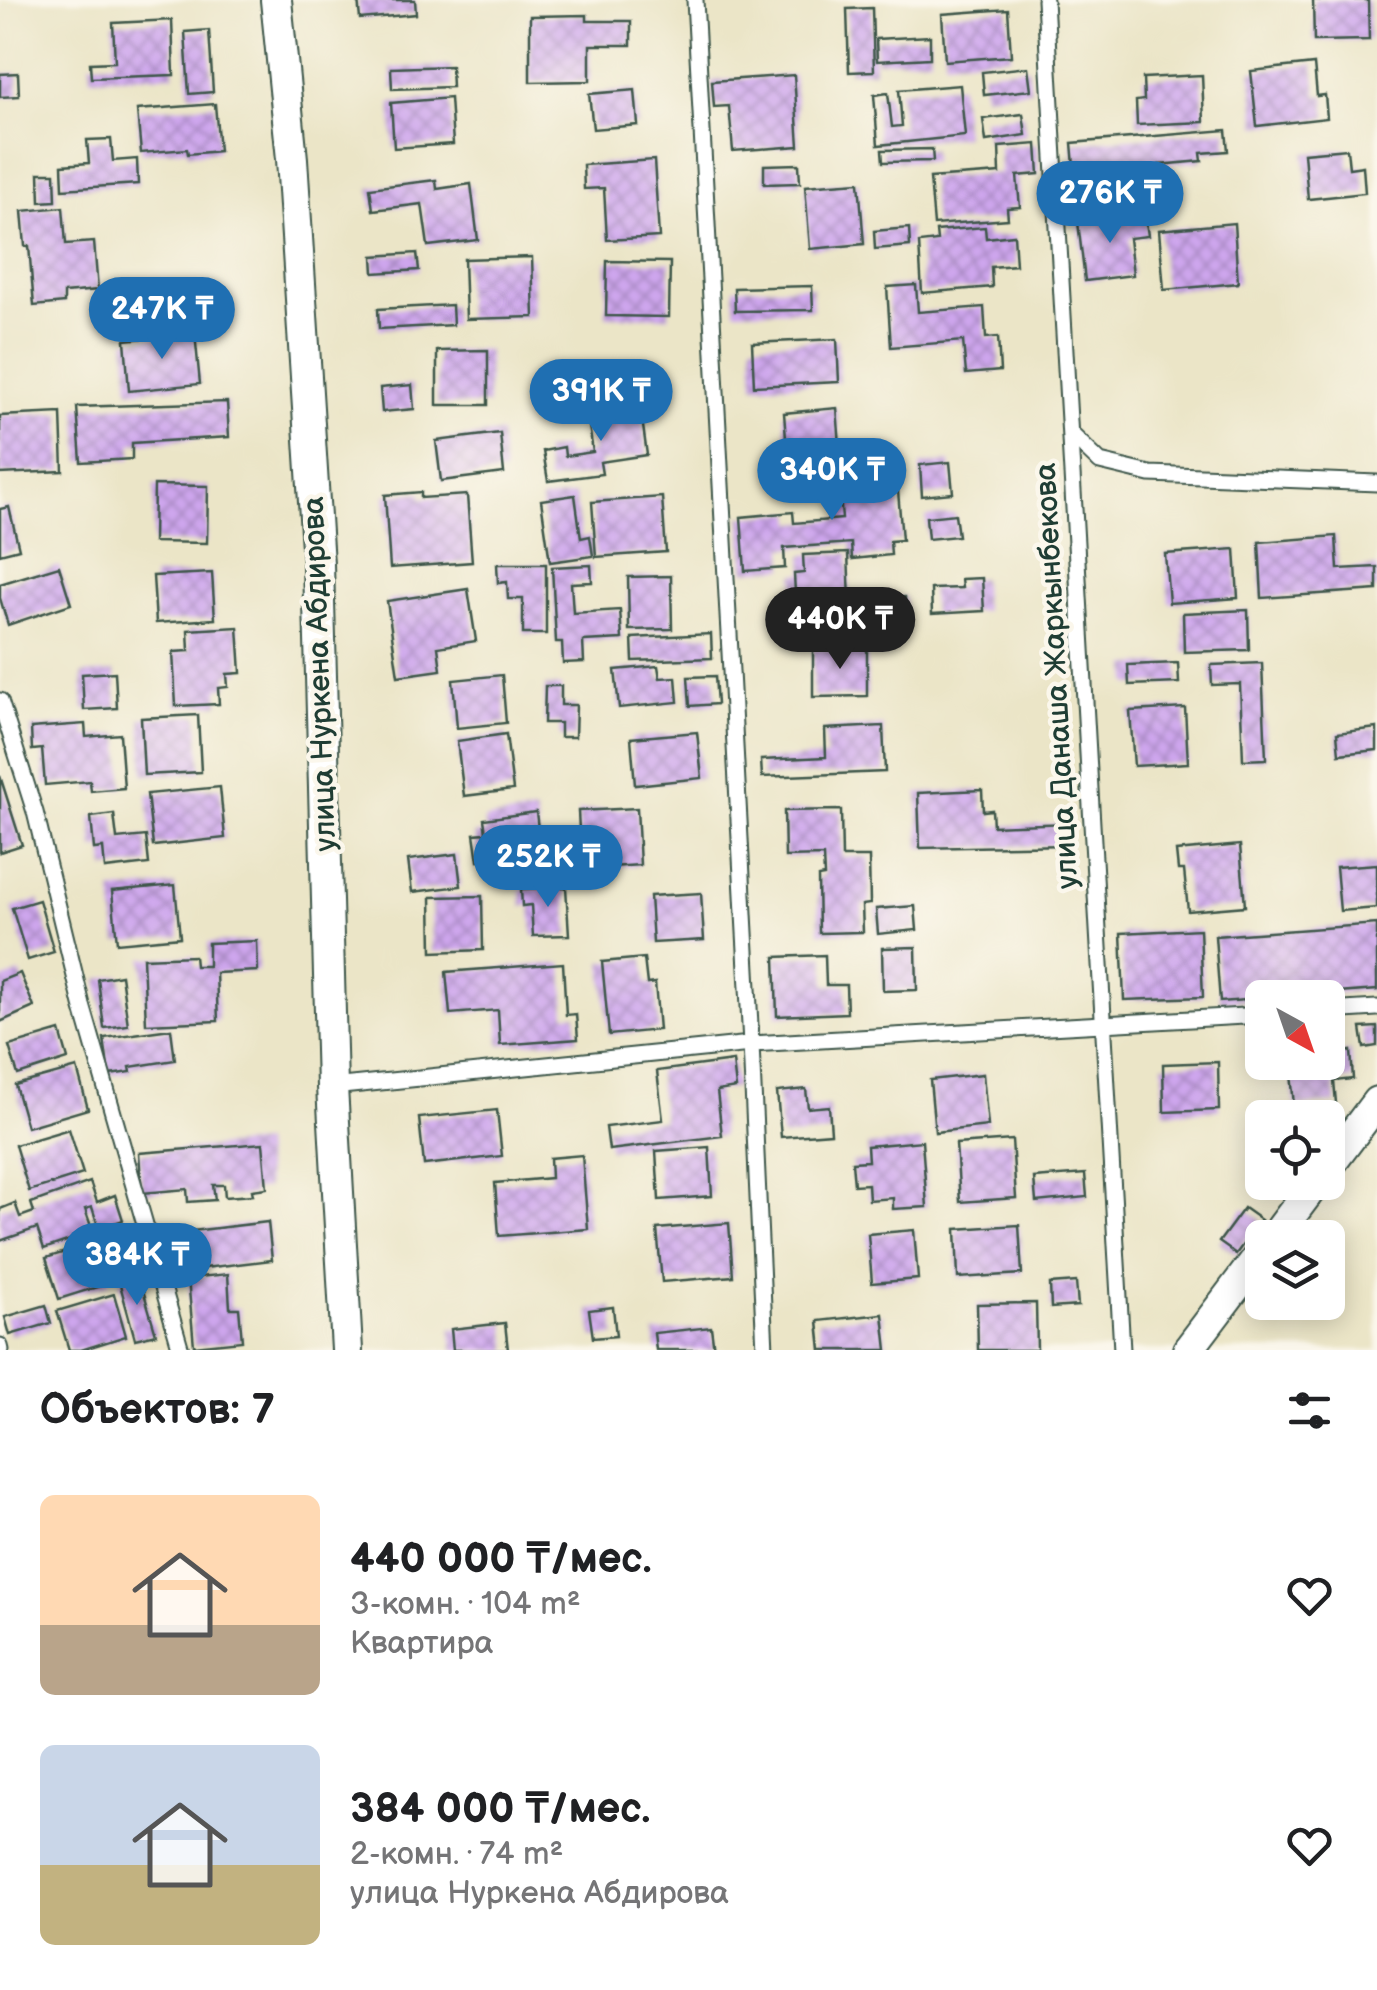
<!DOCTYPE html>
<html lang="ru">
<head>
<meta charset="utf-8">
<style>
	body { margin:0; font-family:"Balsamiq Sans",sans-serif; background:#f2f2f2; color:#202124; height:100vh; display:flex; flex-direction:column; font-size:38px; white-space:nowrap }
	* { box-sizing:border-box; margin:0 }
	p { font-size:32px; color:#757577 }
	.icon { flex:none; width:55px; height:55px; fill:none; stroke:currentColor; stroke-width:2; stroke-linecap:round; stroke-linejoin:round }
	.map { position:relative; height:1350px; overflow:hidden }
	.drawer { display:flex; flex-direction:column; background:#fff; flex:1 }
	.drawer>* { flex:none }
	.needle { width:65px; rotate:140deg }
	.buttons { position:absolute; left:1245px; top:980px; display:grid; gap:20px }
	.buttons a { display:grid; place-items:center; width:100px; height:100px; border-radius:15px; background:#fff; box-shadow:0 5px 25px #0003; font-size:50px }
	.price { position:absolute; translate:-50% -85px; padding:0 22px; border-radius:35px; background:#1f6fb2; color:#fff; font-size:32px; line-height:65px; filter:drop-shadow(0 2px 5px #0008) }
	.price::after { content:''; position:absolute; left:50%; top:60px; width:30px; height:22px; margin-left:-15px; background:inherit; clip-path:polygon(0 0,100% 0,50% 100%) }
	.price.current { background:#222; color:#fff }
	ul { padding:0; list-style:none }
	li { display:flex; align-items:center; gap:30px; height:250px; padding:0 40px }
	li span { display:grid; place-items:center; flex:none; width:280px; height:200px; border-radius:15px; color:#555 }
	li>.icon { margin-inline-start:auto }
	span .icon { width:120px; height:120px; fill:#fffc; stroke-width:1 }
	li b { font-size:42px }
	h2 { display:flex; justify-content:space-between; align-items:center; height:120px; padding:0 40px; font-size:42px }
	.map>svg:first-child { display:block }
</style>
</head>
<body>
<div class="map">
<svg width="1377" height="1350" viewBox="0 0 1377 1350">
	<defs>
		<pattern id="building-cross-hatch" width="8" height="8" patternUnits="userSpaceOnUse" patternTransform="scale(2.5)"><rect width="8" height="8" fill="#cea6ed"/><path d="M0 0l8 8M0 8l8-8" fill="none" stroke="#a788c1"/></pattern>
	</defs>
	<rect width="100%" height="100%" fill="#fbf7ec"/>
	<filter id="ink" filterUnits="userSpaceOnUse"><feTurbulence type="fractalNoise" baseFrequency=".01" numOctaves="2"/><feDisplacementMap in="SourceGraphic" scale="20" xChannelSelector="R" yChannelSelector="G"/><feConvolveMatrix kernelMatrix="1 2 1 2 8 2 1 2 1" color-interpolation-filters="sRGB"/></filter>
	<filter id="wash" filterUnits="userSpaceOnUse"><feTurbulence type="fractalNoise" baseFrequency=".0048" numOctaves="4" result="noise"/><feDisplacementMap in="SourceGraphic" scale="40" xChannelSelector="R" yChannelSelector="G"/><feGaussianBlur stdDeviation="2.25" result="paint"/><feColorMatrix in="noise" values="0 0 0 0 0 0 0 0 0 0 0 0 0 0 0 0 0 1.4 0 .05"/><feComposite in="paint" operator="in"/></filter>
	<g filter="url(#wash)">
		<rect width="100%" height="100%" fill="#ebe5c7"/>
		<g id="blocks">
			<!-- building -->
			<g fill="url(#building-cross-hatch)">
				<polygon points="358,0 415,0 416,14 360,19"/>
				<polygon points="1313,0 1368,0 1369,40 1314,41"/>
				<polygon points="872,8 874,71 849,72 847,9"/>
				<polygon points="1008,9 1011,56 945,61 942,14"/>
				<polygon points="587,15 587,21 631,21 631,45 590,45 590,81 530,82 530,16"/>
				<polygon points="172,20 174,75 91,78 90,63 115,62 113,23"/>
				<polygon points="209,30 213,92 189,94 185,32"/>
				<polygon points="930,36 930,58 877,61 876,39"/>
				<polygon points="1314,64 1317,96 1325,95 1327,118 1257,126 1251,71"/>
				<polygon points="451,66 452,87 392,89 391,68"/>
				<polygon points="1028,67 1031,90 984,95 982,72"/>
				<polygon points="18,73 19,96 0,97 0,74"/>
				<polygon points="794,75 799,146 733,151 729,106 714,107 712,81"/>
				<polygon points="1202,75 1204,122 1137,125 1136,101 1144,100 1143,78"/>
				<polygon points="960,85 965,136 878,145 874,95 888,93 892,127 902,126 899,90"/>
				<polygon points="635,90 638,125 593,129 589,94"/>
				<polygon points="450,98 453,144 394,148 391,103"/>
				<polygon points="215,104 219,151 188,154 187,149 141,153 137,110"/>
				<polygon points="1023,114 1026,135 986,141 983,119"/>
				<polygon points="1226,130 1228,151 1201,153 1202,161 1159,165 1163,206 1116,210 1113,173 1075,177 1072,143"/>
				<polygon points="111,139 113,161 137,159 138,184 63,189 62,165 89,163 87,140"/>
				<polygon points="1037,144 1039,174 1017,176 1020,207 1007,208 1008,219 934,225 930,178 1000,173 999,147"/>
				<polygon points="932,149 933,161 883,162 882,150"/>
				<polygon points="1347,149 1349,168 1363,166 1365,193 1308,199 1304,153"/>
				<polygon points="654,160 659,237 607,240 604,188 584,189 583,165"/>
				<polygon points="799,164 800,183 764,184 764,165"/>
				<polygon points="39,173 55,173 56,201 40,202"/>
				<polygon points="436,180 437,189 471,184 478,240 428,246 422,204 373,210 370,188"/>
				<polygon points="859,182 864,244 810,249 805,186"/>
				<polygon points="63,207 66,244 94,242 98,290 64,293 64,303 34,306 29,246 25,246 22,211"/>
				<polygon points="1145,214 1148,236 1129,238 1133,275 1085,281 1078,222"/>
				<polygon points="1234,223 1238,283 1164,290 1159,230"/>
				<polygon points="985,227 986,238 1014,235 1016,265 991,267 992,287 922,293 919,243 937,241 936,231"/>
				<polygon points="909,228 910,246 875,249 874,231"/>
				<polygon points="417,253 419,270 374,273 373,256"/>
				<polygon points="532,257 534,317 466,319 464,259"/>
				<polygon points="607,261 670,262 669,317 606,316"/>
				<polygon points="916,285 918,312 984,307 986,338 998,337 1000,371 966,374 963,341 891,347 887,287"/>
				<polygon points="812,286 813,310 735,311 734,288"/>
				<polygon points="452,305 453,325 379,329 378,309"/>
				<polygon points="195,333 200,384 129,391 125,340"/>
				<polygon points="837,339 839,382 754,386 752,343"/>
				<polygon points="488,350 488,405 437,405 437,351"/>
				<polygon points="412,385 414,409 382,412 380,388"/>
				<polygon points="227,402 229,437 132,443 132,459 81,462 77,407"/>
				<polygon points="640,404 647,455 600,462 602,474 548,481 543,451 564,447 565,456 593,452 587,412"/>
				<polygon points="837,408 841,458 788,463 784,413"/>
				<polygon points="61,413 63,471 0,474 0,416"/>
				<polygon points="500,433 504,473 441,481 436,441"/>
				<polygon points="950,462 953,493 922,496 920,465"/>
				<polygon points="896,466 902,540 890,541 891,555 852,559 851,543 784,548 785,568 745,571 741,517 793,512 794,523 842,519 838,471"/>
				<polygon points="154,485 208,486 207,543 153,542"/>
				<polygon points="421,492 421,498 467,495 472,562 390,568 385,495"/>
				<polygon points="575,495 581,538 590,536 593,556 550,562 541,500"/>
				<polygon points="662,497 666,552 596,557 592,502"/>
				<polygon points="9,507 19,549 0,554 0,509"/>
				<polygon points="955,514 958,536 928,539 926,517"/>
				<polygon points="1336,536 1338,569 1377,567 1377,590 1262,598 1259,542"/>
				<polygon points="1235,549 1238,598 1169,603 1165,554"/>
				<polygon points="848,553 850,601 905,597 906,618 851,621 850,608 796,612 794,574 804,573 803,555"/>
				<polygon points="497,564 546,564 546,634 523,634 523,599 508,599 507,582 498,583"/>
				<polygon points="591,565 592,582 571,583 573,613 620,610 622,639 583,641 584,662 563,663 562,642 556,642 552,567"/>
				<polygon points="59,566 71,604 8,625 0,598 0,584"/>
				<polygon points="212,573 215,619 156,623 153,576"/>
				<polygon points="671,576 672,629 629,630 628,577"/>
				<polygon points="982,578 984,611 932,614 931,589 962,588 961,579"/>
				<polygon points="468,589 476,641 438,647 441,670 398,676 387,601"/>
				<polygon points="1248,610 1249,650 1184,652 1183,613"/>
				<polygon points="238,627 241,673 227,674 228,687 218,688 219,704 176,706 173,652 189,651 188,630"/>
				<polygon points="711,634 712,658 633,661 632,638"/>
				<polygon points="867,648 867,696 813,697 813,649"/>
				<polygon points="1178,663 1179,683 1129,685 1128,665"/>
				<polygon points="1262,663 1266,759 1243,760 1240,684 1212,685 1211,665"/>
				<polygon points="658,666 660,678 676,677 678,702 619,708 615,670"/>
				<polygon points="115,672 117,708 84,710 82,674"/>
				<polygon points="502,675 506,723 457,728 453,680"/>
				<polygon points="715,676 717,704 690,706 688,677"/>
				<polygon points="545,686 561,686 561,705 576,705 575,737 560,737 560,723 544,723"/>
				<polygon points="1185,708 1188,763 1134,766 1130,711"/>
				<polygon points="198,715 201,772 144,775 141,718"/>
				<polygon points="85,724 86,737 120,734 124,788 91,791 90,781 45,785 42,749 32,750 31,728"/>
				<polygon points="883,726 885,772 762,777 761,760 826,757 825,729"/>
				<polygon points="1377,728 1377,750 1339,754 1337,733"/>
				<polygon points="697,732 702,778 635,785 631,738"/>
				<polygon points="506,734 513,790 464,796 457,741"/>
				<polygon points="0,776 22,845 0,852"/>
				<polygon points="220,787 225,838 153,846 147,794"/>
				<polygon points="982,790 983,811 992,810 993,826 1068,823 1069,845 920,848 918,793"/>
				<polygon points="637,808 640,865 581,869 578,811"/>
				<polygon points="841,810 842,857 869,857 870,904 862,905 863,932 819,933 818,877 824,876 823,856 785,857 784,811"/>
				<polygon points="536,812 542,862 487,869 486,860 478,861 474,834 486,833 484,819"/>
				<polygon points="114,814 117,839 146,836 149,864 105,869 103,848 94,849 91,817"/>
				<polygon points="1240,845 1245,906 1188,911 1184,870 1178,870 1176,851"/>
				<polygon points="457,854 461,886 412,892 408,860"/>
				<polygon points="1377,864 1377,908 1340,911 1336,867"/>
				<polygon points="175,885 180,937 117,943 112,891"/>
				<polygon points="566,887 569,935 533,936 531,905 522,906 521,889"/>
				<polygon points="701,893 704,940 653,943 650,896"/>
				<polygon points="482,896 483,950 432,952 431,897"/>
				<polygon points="39,900 54,952 28,960 12,908"/>
				<polygon points="915,906 917,930 878,934 876,909"/>
				<polygon points="1377,924 1377,990 1220,1002 1215,936"/>
				<polygon points="1200,929 1203,997 1124,1000 1121,933"/>
				<polygon points="257,941 258,971 216,973 218,1021 146,1024 143,958 194,956 195,966 208,966 208,943"/>
				<polygon points="916,947 917,990 883,991 882,948"/>
				<polygon points="825,955 826,985 846,985 847,1013 777,1016 775,957"/>
				<polygon points="644,958 647,984 655,983 659,1030 609,1035 602,962"/>
				<polygon points="563,963 566,1015 576,1014 578,1039 500,1045 498,1010 450,1014 446,972"/>
				<polygon points="20,973 34,1007 0,1022 0,981"/>
				<polygon points="121,975 128,1025 104,1028 98,979"/>
				<polygon points="1377,1027 1377,1046 1364,1048 1361,1028"/>
				<polygon points="171,1029 175,1060 130,1067 131,1072 109,1075 104,1038"/>
				<polygon points="60,1031 68,1059 18,1075 9,1046"/>
				<polygon points="1328,1039 1334,1039 1335,1053 1351,1051 1353,1079 1334,1081 1336,1103 1294,1106 1290,1062 1328,1062"/>
				<polygon points="733,1061 736,1088 717,1091 722,1136 609,1150 606,1127 663,1120 657,1071"/>
				<polygon points="1218,1062 1219,1110 1164,1112 1163,1064"/>
				<polygon points="77,1068 88,1109 27,1127 15,1085"/>
				<polygon points="983,1074 988,1126 935,1132 930,1080"/>
				<polygon points="806,1089 808,1108 829,1106 831,1133 781,1137 777,1092"/>
				<polygon points="497,1110 502,1156 424,1165 419,1118"/>
				<polygon points="69,1129 83,1174 29,1191 15,1145"/>
				<polygon points="1012,1140 1016,1198 960,1202 956,1144"/>
				<polygon points="922,1141 927,1207 893,1209 893,1198 869,1200 868,1184 854,1185 852,1162 868,1161 867,1146"/>
				<polygon points="263,1143 267,1188 252,1190 253,1195 225,1197 224,1185 213,1185 215,1200 188,1202 187,1189 142,1193 139,1153"/>
				<polygon points="709,1147 712,1196 659,1200 656,1151"/>
				<polygon points="582,1155 588,1229 499,1236 495,1183 551,1178 550,1158"/>
				<polygon points="1085,1174 1087,1197 1036,1202 1034,1178"/>
				<polygon points="90,1182 97,1202 115,1195 123,1220 99,1229 92,1207 85,1209 93,1232 44,1249 37,1228 0,1241 0,1209 15,1203 20,1217 34,1212 31,1203"/>
				<polygon points="1244,1208 1261,1220 1236,1254 1219,1242"/>
				<polygon points="268,1222 272,1260 162,1273 158,1235"/>
				<polygon points="729,1223 733,1276 662,1282 657,1229"/>
				<polygon points="1019,1225 1022,1274 958,1278 956,1229"/>
				<polygon points="914,1230 918,1279 872,1283 868,1234"/>
				<polygon points="97,1242 110,1283 59,1299 46,1258"/>
				<polygon points="228,1274 230,1308 239,1308 242,1341 194,1346 188,1278"/>
				<polygon points="139,1276 156,1334 135,1339 119,1281"/>
				<polygon points="1076,1282 1078,1306 1051,1308 1050,1284"/>
				<polygon points="114,1294 126,1336 81,1350 69,1350 57,1311"/>
				<polygon points="1036,1303 1037,1350 978,1350 977,1304"/>
				<polygon points="46,1305 51,1323 10,1335 5,1317"/>
				<polygon points="613,1307 616,1336 593,1338 589,1310"/>
				<polygon points="883,1314 887,1350 821,1350 818,1321"/>
				<polygon points="505,1323 508,1350 453,1350 451,1329"/>
				<polygon points="711,1327 714,1350 656,1350 654,1333"/>
			</g>
		</g>
	</g>
	<g filter="url(#ink)">
		<use href="#blocks" fill-opacity="0" stroke="#3e564a" stroke-width="2.5"/>
		<g fill="none" stroke-linecap="round" stroke-linejoin="round">
			<!-- lane casing -->
			<g stroke="#3e564a" stroke-width="19">
				<g id="lane">
					<polyline points="695,0 751,1044 765,1350"/>
					<polyline points="1045,0 1122,1350"/>
					<polyline points="1071,434 1100,462 1150,474 1377,483"/>
					<polyline points="0,701 35,812 82,1005 181,1350"/>
					<polyline points="1328,1011 1377,1008"/>
					<polyline points="332,1087 751,1044 1262,1015"/>
					<polyline points="0,1346 1,1350"/>
				</g>
			</g>
			<!-- street casing -->
			<g stroke="#3e564a" stroke-width="34">
				<g id="street">
					<polyline points="276,0 292,159 318,564 332,1087 347,1350"/>
					<polyline points="1328,1167 1377,1102"/>
					<polyline points="1274,1238 1316,1182"/>
					<polyline points="1188,1350 1262,1252"/>
				</g>
			</g>
			<!-- lane -->
			<use href="#lane" stroke="#fff" stroke-width="15"/>
			<!-- street -->
			<use href="#street" stroke="#fff" stroke-width="30"/>
		</g>
	</g>
	<g text-anchor="middle" stroke-width="9" stroke-linejoin="round" paint-order="stroke">
		<!-- street labels -->
		<g font-size="30" fill="#1f3d34" stroke="#fbf7ec">
			<text transform="translate(319 674) rotate(-92)" y="10">улица Нуркена Абдирова</text>
			<text transform="translate(1056 676) rotate(-93)" y="10">улица Данаша Жаркынбекова</text>
		</g>
	</g>
</svg>
<div class="buttons">
<a><svg class="needle" viewBox="-14 -14 28 28"><path d="M0-13l5 13h-10z" fill="#e53935"/><path d="M0 13l5-13h-10z" fill="#757577"/></svg></a>
<a><svg class="icon" aria-label="locate" viewBox="0 0 24 24"><circle cx="12" cy="12" r="6"/><path d="M12 2v4M12 18v4M2 12h4M18 12h4"/></svg></a>
<a><svg class="icon" aria-label="layers" viewBox="0 0 24 24"><path d="M12 4l9 5-9 5-9-5zM3 14l9 5 9-5"/></svg></a>
</div>
<b class="price" style="left:1110px;top:246px">276K ₸</b>
<b class="price" style="left:162px;top:362px">247K ₸</b>
<b class="price" style="left:601px;top:444px">391K ₸</b>
<b class="price" style="left:832px;top:523px">340K ₸</b>
<b class="price current" style="left:840px;top:672px">440K ₸</b>
<b class="price" style="left:548px;top:910px">252K ₸</b>
<b class="price" style="left:137px;top:1308px">384K ₸</b>
</div>
<section class="drawer">
<h2>Объектов: 7<svg class="icon" aria-label="filters" viewBox="0 0 24 24"><path d="M4 7h16M4 17h16"/><circle cx="9" cy="7" r="2"/><circle cx="15" cy="17" r="2"/></svg></h2>
<ul>
<li><span style="background:linear-gradient(#ffd9b3 65%,#b9a48a 0)"><svg class="icon" aria-label="home" viewBox="0 0 24 24"><path d="M3 11l9-7 9 7M6 9v11h12V9"/></svg></span><div><b>440 000 ₸/мес.</b><p>3-комн. · 104 m²</p><p>Квартира</p></div><svg class="icon" aria-label="heart" viewBox="0 0 24 24"><path d="M12 20l-8-8c-3-5 5-10 8-4 3-6 11-1 8 4z"/></svg></li>
<li><span style="background:linear-gradient(#c9d6e8 60%,#c2b280 0)"><svg class="icon" aria-label="home" viewBox="0 0 24 24"><path d="M3 11l9-7 9 7M6 9v11h12V9"/></svg></span><div><b>384 000 ₸/мес.</b><p>2-комн. · 74 m²</p><p>улица Нуркена Абдирова</p></div><svg class="icon" aria-label="heart" viewBox="0 0 24 24"><path d="M12 20l-8-8c-3-5 5-10 8-4 3-6 11-1 8 4z"/></svg></li>
</ul>
</section>
</body>
</html>
